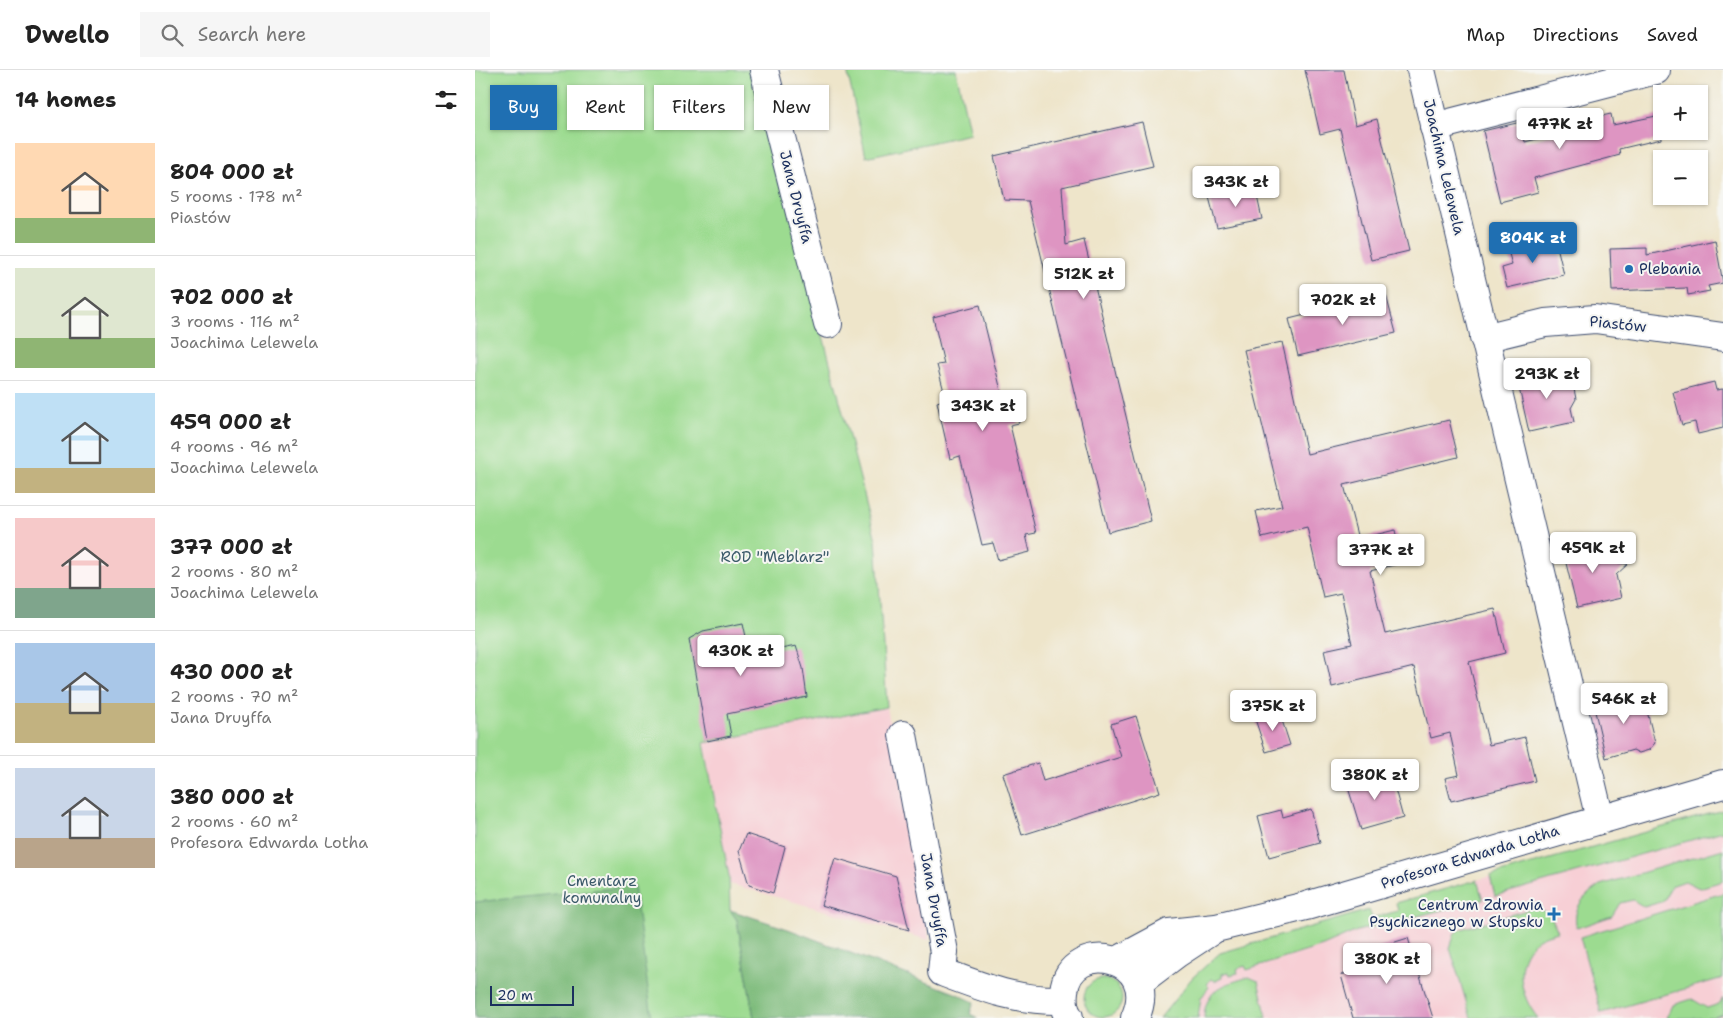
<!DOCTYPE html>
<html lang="en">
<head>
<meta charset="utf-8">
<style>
	body { margin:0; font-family:"Shantell Sans",sans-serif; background:#f6f6f6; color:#222; height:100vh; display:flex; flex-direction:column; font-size:19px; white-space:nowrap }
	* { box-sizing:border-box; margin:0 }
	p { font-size:16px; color:#767676 }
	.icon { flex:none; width:28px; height:28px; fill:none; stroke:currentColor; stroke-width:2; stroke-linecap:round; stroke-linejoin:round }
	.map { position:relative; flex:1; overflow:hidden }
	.drawer { display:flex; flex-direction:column; background:#fff; width:475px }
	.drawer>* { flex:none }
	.banner { position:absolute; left:15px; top:15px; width:475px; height:45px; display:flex; gap:10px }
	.buttons { position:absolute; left:1178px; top:15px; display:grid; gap:10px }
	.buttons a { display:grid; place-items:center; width:55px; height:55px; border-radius:0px; background:#fff; box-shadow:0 1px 4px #0004; font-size:25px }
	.scale { position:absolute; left:15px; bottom:12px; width:84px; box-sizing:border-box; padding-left:5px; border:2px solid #1b2f5e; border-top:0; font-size:14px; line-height:18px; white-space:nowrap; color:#1b2f5e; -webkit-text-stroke:4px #f6f6f2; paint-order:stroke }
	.price { position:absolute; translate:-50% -42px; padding:0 11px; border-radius:5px; background:#fff; color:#222; font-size:16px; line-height:32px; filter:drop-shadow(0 1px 2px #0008) }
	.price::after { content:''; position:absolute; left:50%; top:30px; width:15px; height:11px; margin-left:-8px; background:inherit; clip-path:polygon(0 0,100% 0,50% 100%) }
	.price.active { background:#1f6fb2; color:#fff }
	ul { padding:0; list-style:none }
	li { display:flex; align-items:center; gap:15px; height:125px; padding:0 15px }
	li+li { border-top:1px solid #e0e0e0 }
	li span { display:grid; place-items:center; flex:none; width:140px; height:100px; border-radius:0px; color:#555 }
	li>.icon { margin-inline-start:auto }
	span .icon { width:60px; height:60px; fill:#fffc; stroke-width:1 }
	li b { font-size:21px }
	h2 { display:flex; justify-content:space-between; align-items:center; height:60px; padding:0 15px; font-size:21px }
	.chip { padding:0 18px; border-radius:0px; background:#fff; box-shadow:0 1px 4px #0004; font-size:18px; line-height:45px }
	.chip.active { background:#1f6fb2; color:#fff }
	header { display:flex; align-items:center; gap:30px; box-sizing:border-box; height:70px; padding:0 25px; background:#fff; border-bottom:1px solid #e0e0e0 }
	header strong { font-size:24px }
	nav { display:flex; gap:28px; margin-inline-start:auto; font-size:18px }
	.search { width:350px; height:45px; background:#f6f6f6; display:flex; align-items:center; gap:12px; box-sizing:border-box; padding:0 18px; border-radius:0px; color:#767676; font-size:19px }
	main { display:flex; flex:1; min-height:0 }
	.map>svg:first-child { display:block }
</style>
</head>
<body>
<header>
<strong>Dwello</strong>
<div class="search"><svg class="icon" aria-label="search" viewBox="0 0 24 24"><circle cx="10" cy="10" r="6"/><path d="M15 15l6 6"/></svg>Search here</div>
<nav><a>Map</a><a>Directions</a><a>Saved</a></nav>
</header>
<main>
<section class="drawer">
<h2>14 homes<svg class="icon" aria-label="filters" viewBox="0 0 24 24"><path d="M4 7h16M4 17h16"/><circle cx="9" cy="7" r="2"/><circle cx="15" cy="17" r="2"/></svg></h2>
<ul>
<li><span style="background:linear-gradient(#ffd9b3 75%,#8fb573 0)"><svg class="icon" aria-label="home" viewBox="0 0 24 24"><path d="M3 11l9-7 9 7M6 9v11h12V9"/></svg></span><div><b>804 000 zł</b><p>5 rooms · 178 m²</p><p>Piastów</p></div></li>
<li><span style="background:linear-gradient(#dfe7d0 70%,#8fb573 0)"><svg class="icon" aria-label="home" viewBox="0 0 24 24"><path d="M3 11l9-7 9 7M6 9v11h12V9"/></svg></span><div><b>702 000 zł</b><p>3 rooms · 116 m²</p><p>Joachima Lelewela</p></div></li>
<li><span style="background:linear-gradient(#bfe0f5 75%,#c2b280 0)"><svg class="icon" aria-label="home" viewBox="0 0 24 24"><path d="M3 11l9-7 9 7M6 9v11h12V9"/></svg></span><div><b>459 000 zł</b><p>4 rooms · 96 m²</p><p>Joachima Lelewela</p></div></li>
<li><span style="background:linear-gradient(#f6c9c9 70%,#7fa58c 0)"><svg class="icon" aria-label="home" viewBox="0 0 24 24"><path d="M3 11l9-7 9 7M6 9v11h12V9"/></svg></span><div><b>377 000 zł</b><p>2 rooms · 80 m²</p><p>Joachima Lelewela</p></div></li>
<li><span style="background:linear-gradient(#a9c7e8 60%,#c2b280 0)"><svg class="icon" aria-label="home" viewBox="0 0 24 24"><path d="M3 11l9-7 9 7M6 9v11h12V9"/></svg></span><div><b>430 000 zł</b><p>2 rooms · 70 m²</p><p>Jana Druyffa</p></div></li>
<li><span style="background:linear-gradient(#c9d6e8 70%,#b9a48a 0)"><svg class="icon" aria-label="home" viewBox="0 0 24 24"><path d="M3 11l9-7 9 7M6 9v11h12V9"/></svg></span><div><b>380 000 zł</b><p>2 rooms · 60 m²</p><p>Profesora Edwarda Lotha</p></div></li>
</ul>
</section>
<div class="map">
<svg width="1248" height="948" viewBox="0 0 1248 948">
	<rect width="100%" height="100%" fill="#f6f6f2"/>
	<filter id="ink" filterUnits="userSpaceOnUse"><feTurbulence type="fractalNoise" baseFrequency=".02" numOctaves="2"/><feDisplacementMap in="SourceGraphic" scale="10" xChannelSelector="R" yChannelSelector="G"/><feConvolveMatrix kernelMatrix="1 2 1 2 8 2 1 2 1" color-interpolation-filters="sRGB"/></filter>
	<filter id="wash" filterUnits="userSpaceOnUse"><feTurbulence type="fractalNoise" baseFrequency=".0096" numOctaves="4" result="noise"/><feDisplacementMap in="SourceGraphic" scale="20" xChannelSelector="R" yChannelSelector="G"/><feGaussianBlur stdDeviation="1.12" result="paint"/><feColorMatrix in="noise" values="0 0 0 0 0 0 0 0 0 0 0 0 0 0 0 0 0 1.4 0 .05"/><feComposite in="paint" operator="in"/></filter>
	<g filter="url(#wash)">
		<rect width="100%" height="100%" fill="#eee5ca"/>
		<!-- built -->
		<g fill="#f7cfd5">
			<polygon points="412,637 453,856 454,870 255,814 230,672"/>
			<polygon points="1248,740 1248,948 685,948 717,908 745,883 894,840 897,848 923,841 921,833"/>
		</g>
		<!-- green -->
		<g fill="#9cdb90" stroke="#5c8577">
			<polygon points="0,0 279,0 401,470 412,637 229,673 254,806 255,840 262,850 279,948 0,948"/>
			<polygon points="372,0 481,0 495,64 391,87"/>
			<polygon points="1248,740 1248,761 1020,826 1015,806"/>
			<path d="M1248,779V811L1224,818L1210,811L1196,816L1189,831L1169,837L1158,830L1145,833L1137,846L1102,858C1096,838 1110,825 1125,815Z"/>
			<polygon points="1002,810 1008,830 882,861 848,876 772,900 770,896 762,899 763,903 755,905 754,902 747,904 747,908 740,911 737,909 731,914 734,917 726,928 723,948 685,948 717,908 745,883 894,840 897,848 923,841 921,833"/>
			<polygon points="1248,823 1248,908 1126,943 1105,867"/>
			<path d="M1062,837L1076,846L1083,862C1076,864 1067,866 1061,871C1037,891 1045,927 1063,948H996L975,878L980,863L986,859Z"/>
			<path d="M774,907L783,911L792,948H729C730,918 751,914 774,907Z"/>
			<circle cx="628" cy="928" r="19"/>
			<polygon points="1248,928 1248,944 1237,948 1192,948 1198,935 1217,929 1232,938 1244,934"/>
		</g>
		<!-- forest -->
		<g fill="#7dbb7a" stroke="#4c756c">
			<polygon points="159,816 177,948 0,948 0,832"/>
			<polygon points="255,840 313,859 480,923 499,932 495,944 503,948 279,948 262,850"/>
		</g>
		<g id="blocks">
			<!-- building -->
			<g fill="#de95c2">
				<polygon points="830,0 869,0 880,55 902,49 934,181 896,190 865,59 845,64"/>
				<polygon points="1136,44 1138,55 1186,45 1186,69 1144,79 1145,85 1059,108 1063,122 1025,132 1008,61 1046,52 1050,72 1100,59 1098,52"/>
				<polygon points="667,52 678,96 587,117 591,175 609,170 676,451 633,462 553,131 529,130 519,86"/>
				<polygon points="780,117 787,149 742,158 734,127"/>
				<polygon points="1080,168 1089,205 1032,218 1027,198 1037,195 1033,180"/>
				<polygon points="1240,170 1248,213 1233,216 1235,221 1213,225 1212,218 1137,221 1135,179 1172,178 1172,185"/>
				<polygon points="911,225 921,263 823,286 814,249"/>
				<polygon points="505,235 529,333 539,330 544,353 535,355 561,463 551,465 555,482 523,490 518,473 507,475 485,386 475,389 462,332 471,329 462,295 469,294 458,247"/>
				<polygon points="807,272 832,384 974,350 983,387 869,415 883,469 920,460 927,493 895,501 910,564 1020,539 1030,583 994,592 1014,675 1050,667 1060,711 976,731 970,708 984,705 975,663 956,668 939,597 857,617 849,580 877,574 866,523 848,527 832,457 787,468 781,441 807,436 769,280"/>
				<polygon points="1087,299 1090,313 1099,319 1101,329 1096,338 1099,352 1054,362 1042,309"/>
				<polygon points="1239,312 1241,320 1248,319 1248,358 1223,364 1220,352 1207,355 1198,322"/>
				<polygon points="1133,471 1137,492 1153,494 1141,505 1146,528 1102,538 1088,481"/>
				<polygon points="268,553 275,585 321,576 328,598 332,627 252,644 256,666 232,671 214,569 228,561"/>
				<polygon points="1167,621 1180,673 1174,680 1164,683 1158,680 1131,688 1118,633"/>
				<polygon points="804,641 815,675 791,682 780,649"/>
				<polygon points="661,646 685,722 547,765 528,704 563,693 568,711 646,687 636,654"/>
				<polygon points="915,701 928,748 886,760 872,714"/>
				<polygon points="836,739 845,773 794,787 783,746 806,740 808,747"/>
				<polygon points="271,764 310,777 298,823 274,815 264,781"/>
				<polygon points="360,788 421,806 434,860 346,835"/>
				<polygon points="933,868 958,948 878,948 866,905 889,898 885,883"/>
			</g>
		</g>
	</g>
	<g filter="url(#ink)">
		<use href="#blocks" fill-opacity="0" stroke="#3b4a6e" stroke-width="1"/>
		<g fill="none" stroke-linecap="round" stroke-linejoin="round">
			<!-- minor casing -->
			<g stroke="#3b4a6e" stroke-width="30">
				<g id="minor">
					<polyline points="289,0 353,254"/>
					<polyline points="946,0 1125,749"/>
					<polyline points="959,57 1181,0"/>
					<polyline points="1009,268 1070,253 1120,249 1248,267"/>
					<path d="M428,665L469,882L467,902C509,918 542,931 588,930"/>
					<polyline points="642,891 694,863 741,858 831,836 1248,714"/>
					<polyline points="664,912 701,884 736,861"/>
					<path d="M594,947C588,939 588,930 589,921C595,866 688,885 660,948"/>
				</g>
			</g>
			<!-- minor -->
			<use href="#minor" stroke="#fff" stroke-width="28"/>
		</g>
	</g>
	<!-- markers -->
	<g fill="#1f6fb2" stroke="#f6f6f2" stroke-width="2">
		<circle cx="1154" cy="199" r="5"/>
		<path d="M1076.5 836.5h5v5h5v5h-5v5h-5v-5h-5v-5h5z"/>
	</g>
	<g text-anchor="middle" stroke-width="4" stroke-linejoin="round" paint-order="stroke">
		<!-- street labels -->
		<g font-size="15" fill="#1b2f5e" stroke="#f6f6f2">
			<text transform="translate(969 97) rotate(77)" y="5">Joachima Lelewela</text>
			<text transform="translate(321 127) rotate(76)" y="5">Jana Druyffa</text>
			<text transform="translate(1143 254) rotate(6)" y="5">Piastów</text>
			<text transform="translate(995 787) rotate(-17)" y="5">Profesora Edwarda Lotha</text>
			<text transform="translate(459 830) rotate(80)" y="5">Jana Druyffa</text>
		</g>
		<!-- poi labels -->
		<g font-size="15" fill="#1b2f5e" stroke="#f6f6f2" text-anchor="start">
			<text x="1164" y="204">Plebania</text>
			<text x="1068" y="840" text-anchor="end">Centrum Zdrowia<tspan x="1068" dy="17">Psychicznego w Słupsku</tspan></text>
		</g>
		<!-- park labels -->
		<g font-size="15" fill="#3b5a6a" stroke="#f6f6f2">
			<text x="300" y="492">ROD "Meblarz"</text>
			<text x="127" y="816">Cmentarz<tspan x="127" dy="17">komunalny</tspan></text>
		</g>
	</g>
</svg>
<div class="buttons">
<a>+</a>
<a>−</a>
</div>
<div class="scale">20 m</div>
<b class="price" style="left:1085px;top:80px">477K zł</b>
<b class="price" style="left:761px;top:138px">343K zł</b>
<b class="price active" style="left:1058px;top:194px">804K zł</b>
<b class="price" style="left:609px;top:230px">512K zł</b>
<b class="price" style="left:868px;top:256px">702K zł</b>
<b class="price" style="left:1072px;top:330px">293K zł</b>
<b class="price" style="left:508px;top:362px">343K zł</b>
<b class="price" style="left:1118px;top:504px">459K zł</b>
<b class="price" style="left:906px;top:506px">377K zł</b>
<b class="price" style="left:266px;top:607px">430K zł</b>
<b class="price" style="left:1149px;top:655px">546K zł</b>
<b class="price" style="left:798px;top:662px">375K zł</b>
<b class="price" style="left:900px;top:731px">380K zł</b>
<b class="price" style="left:912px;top:915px">380K zł</b>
<div class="banner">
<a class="chip active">Buy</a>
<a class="chip">Rent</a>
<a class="chip">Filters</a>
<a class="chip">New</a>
</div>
</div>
</main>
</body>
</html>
